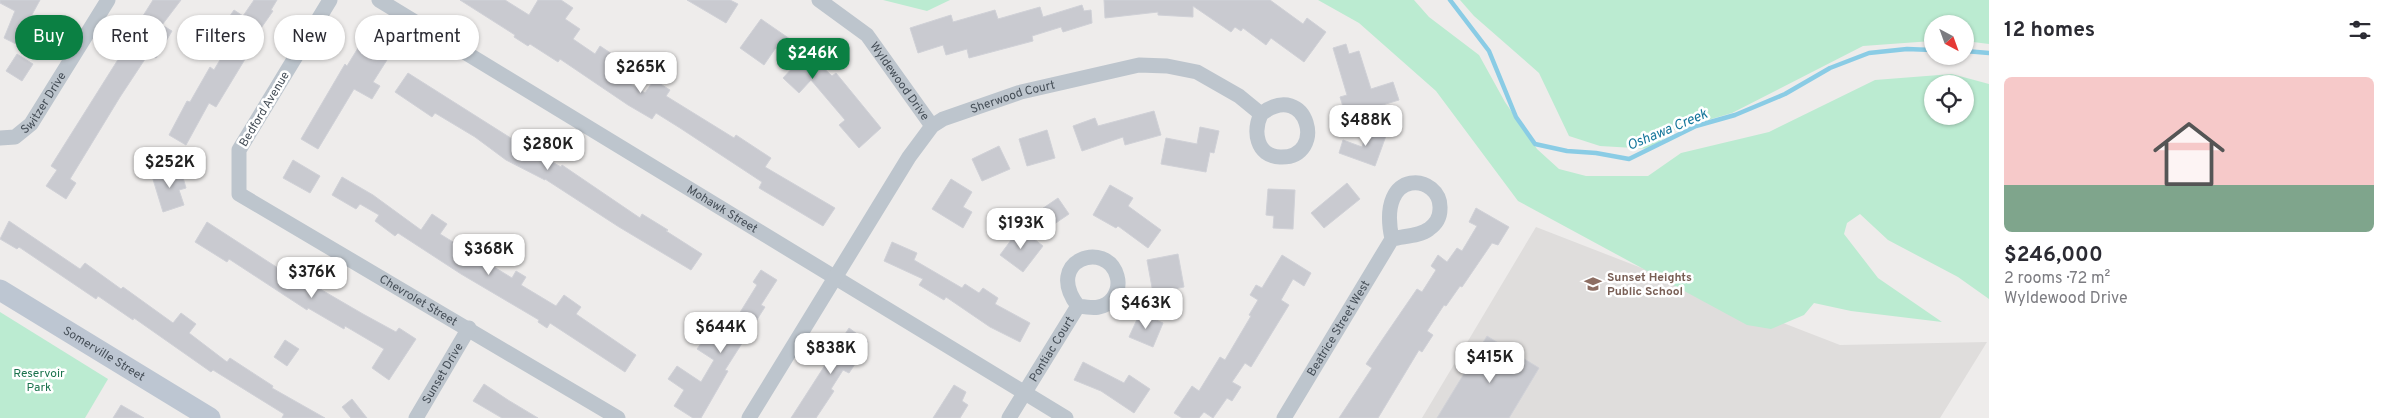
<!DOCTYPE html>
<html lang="en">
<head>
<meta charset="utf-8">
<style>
	body { margin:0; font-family:Overpass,sans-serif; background:#f2f2f3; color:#2b2b33; height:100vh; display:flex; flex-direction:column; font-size:19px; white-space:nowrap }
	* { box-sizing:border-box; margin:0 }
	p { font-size:16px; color:#7c7c81 }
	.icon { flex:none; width:28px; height:28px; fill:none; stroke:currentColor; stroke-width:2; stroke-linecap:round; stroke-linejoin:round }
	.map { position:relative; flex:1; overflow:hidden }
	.drawer { display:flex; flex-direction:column; background:#fff; width:400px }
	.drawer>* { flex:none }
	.banner { position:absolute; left:15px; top:15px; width:475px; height:45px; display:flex; gap:10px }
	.needle { width:32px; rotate:139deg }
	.buttons { position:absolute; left:1924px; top:15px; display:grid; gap:10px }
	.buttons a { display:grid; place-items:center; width:50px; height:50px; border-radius:50%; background:#fff; box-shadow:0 1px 4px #0004; font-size:25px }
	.price { position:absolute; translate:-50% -42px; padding:0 11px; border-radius:10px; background:#fff; color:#222; font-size:16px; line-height:32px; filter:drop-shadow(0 1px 2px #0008) }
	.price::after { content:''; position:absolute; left:50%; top:30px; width:15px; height:11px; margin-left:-8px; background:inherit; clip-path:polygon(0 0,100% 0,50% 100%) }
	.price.selected { background:#0b8043; color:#fff }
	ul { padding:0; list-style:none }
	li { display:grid; align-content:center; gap:10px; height:265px; padding:0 15px }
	li span { display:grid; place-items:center; height:155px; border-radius:8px; color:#555 }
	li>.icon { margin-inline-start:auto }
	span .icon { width:90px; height:90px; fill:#fffc; stroke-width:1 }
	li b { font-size:21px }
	h2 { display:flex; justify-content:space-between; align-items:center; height:60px; padding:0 15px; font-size:21px }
	.tag { padding:0 18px; border-radius:22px; background:#fff; box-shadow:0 1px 4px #0004; font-size:18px; line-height:45px }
	.tag.selected { background:#0b8043; color:#fff }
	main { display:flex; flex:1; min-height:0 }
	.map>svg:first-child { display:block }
</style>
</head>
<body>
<main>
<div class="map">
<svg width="1989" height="418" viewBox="0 0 1989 418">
	<rect width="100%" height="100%" fill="#eeeceb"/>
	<!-- education -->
	<polygon fill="#dfdddc" points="1536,227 1840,345 1987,342 1940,418 1422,418"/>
	<!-- green -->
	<g fill="#bbebd1" fill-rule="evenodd">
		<polygon points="883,0 950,0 927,11"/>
		<path d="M1318,0H1414L1429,17L1479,55L1505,102L1537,149L1559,169L1586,176H1648L1681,153L1769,132L1875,80L1952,74L1989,84V299L1958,277L1888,240L1860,214L1847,223L1844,234L1878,278L1942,322L1851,311L1814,303L1804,315L1771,329L1747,325L1518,201L1436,91L1359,23ZM1932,84H1965V116H1932Z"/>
		<polygon points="1460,0 1989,0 1989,44 1965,41 1965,24 1932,24 1932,41 1863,46 1732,113 1674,130 1651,149 1600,146 1569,136 1539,73 1474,16"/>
		<polygon points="0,312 108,379 85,418 0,418"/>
	</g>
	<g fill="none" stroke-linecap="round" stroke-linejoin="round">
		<!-- stream -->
		<g stroke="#8acce5" stroke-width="4.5">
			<polyline points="1450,0 1489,51 1516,117 1535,144 1567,151 1596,153 1629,159 1696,126 1735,115 1785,94 1830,68 1869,53 1907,49 1932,50"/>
			<polyline points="1965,51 1989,53"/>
		</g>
	</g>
	<!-- building -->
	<g fill="#c9cad0" stroke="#d0d1d7">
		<polygon points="0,0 40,0 16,44 4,38 15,11 0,3"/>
		<polygon points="153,0 181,0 162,25 172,31 156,58 149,53 120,97 70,179 76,183 66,199 46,186 57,170 51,166 124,50 132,55 145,33 136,27"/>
		<polygon points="254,0 277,0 271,10 273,11 250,44 253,46 216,107 209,103 186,145 169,135 187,101 190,102 210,67 214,70 237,31 225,23 234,10 243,16"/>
		<polygon points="460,0 505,0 529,15 538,0 561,0 573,8 565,19 580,29 573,39 595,54 600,46 615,56 611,62 627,72 623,79 645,93 654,80 670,90 666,96 734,138 736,135 771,158 765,167 835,208 823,226 759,188 762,182 680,128 656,113 652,119 628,105 560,59 558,62 530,44 528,46 514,37 515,35"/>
		<polygon points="687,0 730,0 738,4 726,23"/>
		<polygon points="1104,0 1270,0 1303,24 1307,18 1326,32 1304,62 1271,38 1266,45 1243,28 1241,31 1235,27 1231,32 1193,6 1193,17 1158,15 1158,12 1105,18"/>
		<polygon points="1082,5 1084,11 1091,10 1092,23 1063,32 1061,27 1032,36 1033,41 969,58 967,49 946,55 943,45 918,53 910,28 951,15 953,22 995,10 998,19 1040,7 1043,17"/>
		<polygon points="761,19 800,46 832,76 836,73 881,128 859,148 839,125 845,120 811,80 799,93 783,78 796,64 777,46 764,65 740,48"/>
		<polygon points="366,35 392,52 373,82 380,86 372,99 354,89 318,149 301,139 345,64 347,66"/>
		<polygon points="1346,44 1349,54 1359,51 1371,89 1393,82 1399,100 1346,116 1340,97 1347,95 1333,48"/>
		<polygon points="17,54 33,64 22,81 6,71"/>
		<polygon points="408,73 517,142 561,167 562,165 640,218 642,214 668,230 666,231 702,254 691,270 619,227 545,179 545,180 506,160 475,137 435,113 432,117 395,92"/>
		<polygon points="1154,111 1161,135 1125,145 1123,137 1082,151 1073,126 1095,118 1098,126"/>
		<polygon points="1369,126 1387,133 1375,166 1339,153 1343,140 1362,147"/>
		<polygon points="1200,127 1219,131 1214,153 1210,152 1206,172 1161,164 1166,138 1197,144"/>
		<polygon points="1047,130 1055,158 1027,166 1019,139"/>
		<polygon points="999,146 1010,169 982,181 972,159"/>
		<polygon points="293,160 320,176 310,193 283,178"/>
		<polygon points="180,167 186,188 179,190 184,205 163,212 152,176"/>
		<polygon points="342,177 373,195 421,230 432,214 447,224 440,234 512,278 516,271 526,277 521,285 556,306 564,295 581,307 576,314 636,355 625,372 550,323 547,328 538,322 539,320 461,274 398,233 395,236 375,221 379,215 360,204 356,209 332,195"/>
		<polygon points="951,179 972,192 963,207 972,212 963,228 932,209"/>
		<polygon points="1347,183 1360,199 1324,228 1311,213"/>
		<polygon points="1110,185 1133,198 1128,206 1161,230 1148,248 1118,226 1116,228 1093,215"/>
		<polygon points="1268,189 1295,190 1293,229 1273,228 1274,216 1266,215"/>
		<polygon points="1058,198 1069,214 1047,229 1036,213"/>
		<polygon points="1476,208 1509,227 1498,245 1492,243 1462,287 1460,286 1446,306 1444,305 1427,331 1433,335 1422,352 1419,350 1378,418 1339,418 1372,368 1366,364 1382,340 1417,289 1422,292 1436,270 1431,266 1438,255 1447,262 1457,248 1462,251 1477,226 1469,222"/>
		<polygon points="9,221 80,269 85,263 121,289 123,287 173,323 181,313 196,324 189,333 227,362 230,358 273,386 272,388 325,418 282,418 284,414 213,370 211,372 134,318 133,320 98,296 96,299 19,247 17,249 0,239"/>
		<polygon points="207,222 281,270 285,265 320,289 363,314 396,332 399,328 416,339 389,380 372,368 384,349 345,326 344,329 308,308 307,310 229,259 227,262 195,242"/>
		<polygon points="1020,228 1043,246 1023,272 1000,255"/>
		<polygon points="892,242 917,253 914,260 962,288 965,284 979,293 983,288 998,298 995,304 1030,323 1020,342 990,327 946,297 944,300 919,285 923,279 884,261"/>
		<polygon points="1178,254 1184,287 1153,293 1147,260"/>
		<polygon points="1282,255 1311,273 1304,286 1293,279 1281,300 1289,305 1251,367 1245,363 1232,382 1241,387 1232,401 1227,398 1213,418 1204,412 1199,418 1182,418 1174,413 1192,386 1199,391 1220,357 1225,360 1251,316 1249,315 1258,300 1250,295 1256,285 1262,288"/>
		<polygon points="761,270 777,280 761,305 765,307 725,370 728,371 701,418 693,418 674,406 684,390 668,379 677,366 701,382 714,360 697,349 705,338 718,348 757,285 753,282"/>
		<polygon points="1140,313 1163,323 1153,347 1129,337"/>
		<polygon points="849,328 868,342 855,360 857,361 849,373 843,370 831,389 834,391 816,418 791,418"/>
		<polygon points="1487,336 1539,368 1509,418 1437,418"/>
		<polygon points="285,340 299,349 287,366 274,357"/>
		<polygon points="1083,362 1124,383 1129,375 1150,389 1134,413 1101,391 1074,380"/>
		<polygon points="484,384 508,400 538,418 502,418 473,401"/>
		<polygon points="954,385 966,392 962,401 968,405 960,418 933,418"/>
		<polygon points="352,399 367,418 351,418 342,407"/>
		<polygon points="121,405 144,418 113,418"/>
	</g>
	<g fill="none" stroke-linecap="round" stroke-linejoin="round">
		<!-- street -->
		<g stroke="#bdc5cd" stroke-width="15">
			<path id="s1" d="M330,0L239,150V194L618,418"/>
			<path id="s2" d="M379,0L1066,418"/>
			<path id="s3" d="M819,0L867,35L932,126"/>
			<path id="s4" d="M0,138L15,137L31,124L108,0"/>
			<path id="s5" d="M416,418L469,328"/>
			<path id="s6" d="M749,418L909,157L932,126L943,119L1021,92L1139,65L1167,66L1197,72L1239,96L1261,114C1253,131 1256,156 1280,157C1328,159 1308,78 1261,114"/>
			<path id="s7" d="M1009,418L1078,306C1043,260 1107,239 1117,276C1119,283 1118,291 1113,298C1104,310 1092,308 1078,306"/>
			<path id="s8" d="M1284,418L1392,239C1376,165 1442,174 1440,209C1440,217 1436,224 1429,229C1420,236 1404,236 1392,239"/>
		</g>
		<!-- secondary -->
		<path stroke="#bdc6d2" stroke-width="21" id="s9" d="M0,290L210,418"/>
	</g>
	<!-- icons -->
	<defs>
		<g id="school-bare" transform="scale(1.35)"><path d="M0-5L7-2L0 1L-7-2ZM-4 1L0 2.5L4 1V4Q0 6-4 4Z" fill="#8d6e63" stroke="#fff" stroke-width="2.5" paint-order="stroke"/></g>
	</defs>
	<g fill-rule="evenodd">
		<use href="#school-bare" x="1593" y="284"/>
	</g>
	<g text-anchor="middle" stroke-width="5" stroke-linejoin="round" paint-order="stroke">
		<!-- street labels -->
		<g font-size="12" fill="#454e57" stroke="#fff">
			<text dy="4" stroke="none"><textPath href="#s3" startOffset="116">Wyldewood Drive</textPath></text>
			<text dy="4" stroke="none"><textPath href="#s6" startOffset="431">Sherwood Court</textPath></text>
			<text dy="4" stroke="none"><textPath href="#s4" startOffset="60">Switzer Drive</textPath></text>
			<text transform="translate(264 109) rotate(-59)" y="4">Bedford Avenue</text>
			<text dy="4" stroke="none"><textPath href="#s2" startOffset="402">Mohawk Street</textPath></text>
			<text dy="4" stroke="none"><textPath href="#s1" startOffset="428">Chevrolet Street</textPath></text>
			<text dy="4" stroke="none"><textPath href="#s8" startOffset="105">Beatrice Street West</textPath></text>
			<text dy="4" stroke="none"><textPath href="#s7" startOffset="81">Pontiac Court</textPath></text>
			<text dy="4" stroke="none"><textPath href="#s9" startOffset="122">Somerville Street</textPath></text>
			<text dy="4" stroke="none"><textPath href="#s5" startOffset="52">Sunset Drive</textPath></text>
		</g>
		<!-- education labels -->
		<g font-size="12" font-weight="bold" fill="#785e54" stroke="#fff" text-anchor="start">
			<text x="1607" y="281">Sunset Heights<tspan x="1607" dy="14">Public School</tspan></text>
		</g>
		<!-- park labels -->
		<g font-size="12" fill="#1c734d" stroke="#fff">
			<text x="39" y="377">Reservoir<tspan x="39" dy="14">Park</tspan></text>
		</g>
		<!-- water labels -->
		<g font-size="14" font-style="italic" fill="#15769b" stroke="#fff">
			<text transform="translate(1667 129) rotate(-23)" y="5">Oshawa Creek</text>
		</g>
	</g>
</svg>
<div class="buttons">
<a><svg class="needle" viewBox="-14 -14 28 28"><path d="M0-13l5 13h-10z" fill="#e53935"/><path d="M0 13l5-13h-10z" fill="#7c7c81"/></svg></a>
<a><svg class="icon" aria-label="locate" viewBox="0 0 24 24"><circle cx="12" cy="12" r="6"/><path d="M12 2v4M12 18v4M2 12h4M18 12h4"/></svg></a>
</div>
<b class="price selected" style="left:813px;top:80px">$246K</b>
<b class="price" style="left:641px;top:94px">$265K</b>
<b class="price" style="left:1366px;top:147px">$488K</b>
<b class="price" style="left:548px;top:171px">$280K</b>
<b class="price" style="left:170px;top:189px">$252K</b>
<b class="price" style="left:1021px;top:250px">$193K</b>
<b class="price" style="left:489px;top:276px">$368K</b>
<b class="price" style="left:312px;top:299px">$376K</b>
<b class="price" style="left:1146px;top:330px">$463K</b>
<b class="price" style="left:721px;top:354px">$644K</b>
<b class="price" style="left:831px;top:375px">$838K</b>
<b class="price" style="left:1490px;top:384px">$415K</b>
<div class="banner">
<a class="tag selected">Buy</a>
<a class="tag">Rent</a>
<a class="tag">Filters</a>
<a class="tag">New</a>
<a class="tag">Apartment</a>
</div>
</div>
<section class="drawer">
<h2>12 homes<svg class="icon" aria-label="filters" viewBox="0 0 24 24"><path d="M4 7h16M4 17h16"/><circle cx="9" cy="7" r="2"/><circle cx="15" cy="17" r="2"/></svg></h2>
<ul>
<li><span style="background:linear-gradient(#f6c9c9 70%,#7fa58c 0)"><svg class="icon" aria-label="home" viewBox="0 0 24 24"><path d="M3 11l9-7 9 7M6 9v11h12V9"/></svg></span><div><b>$246,000</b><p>2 rooms · 72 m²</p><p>Wyldewood Drive</p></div></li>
</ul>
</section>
</main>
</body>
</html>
